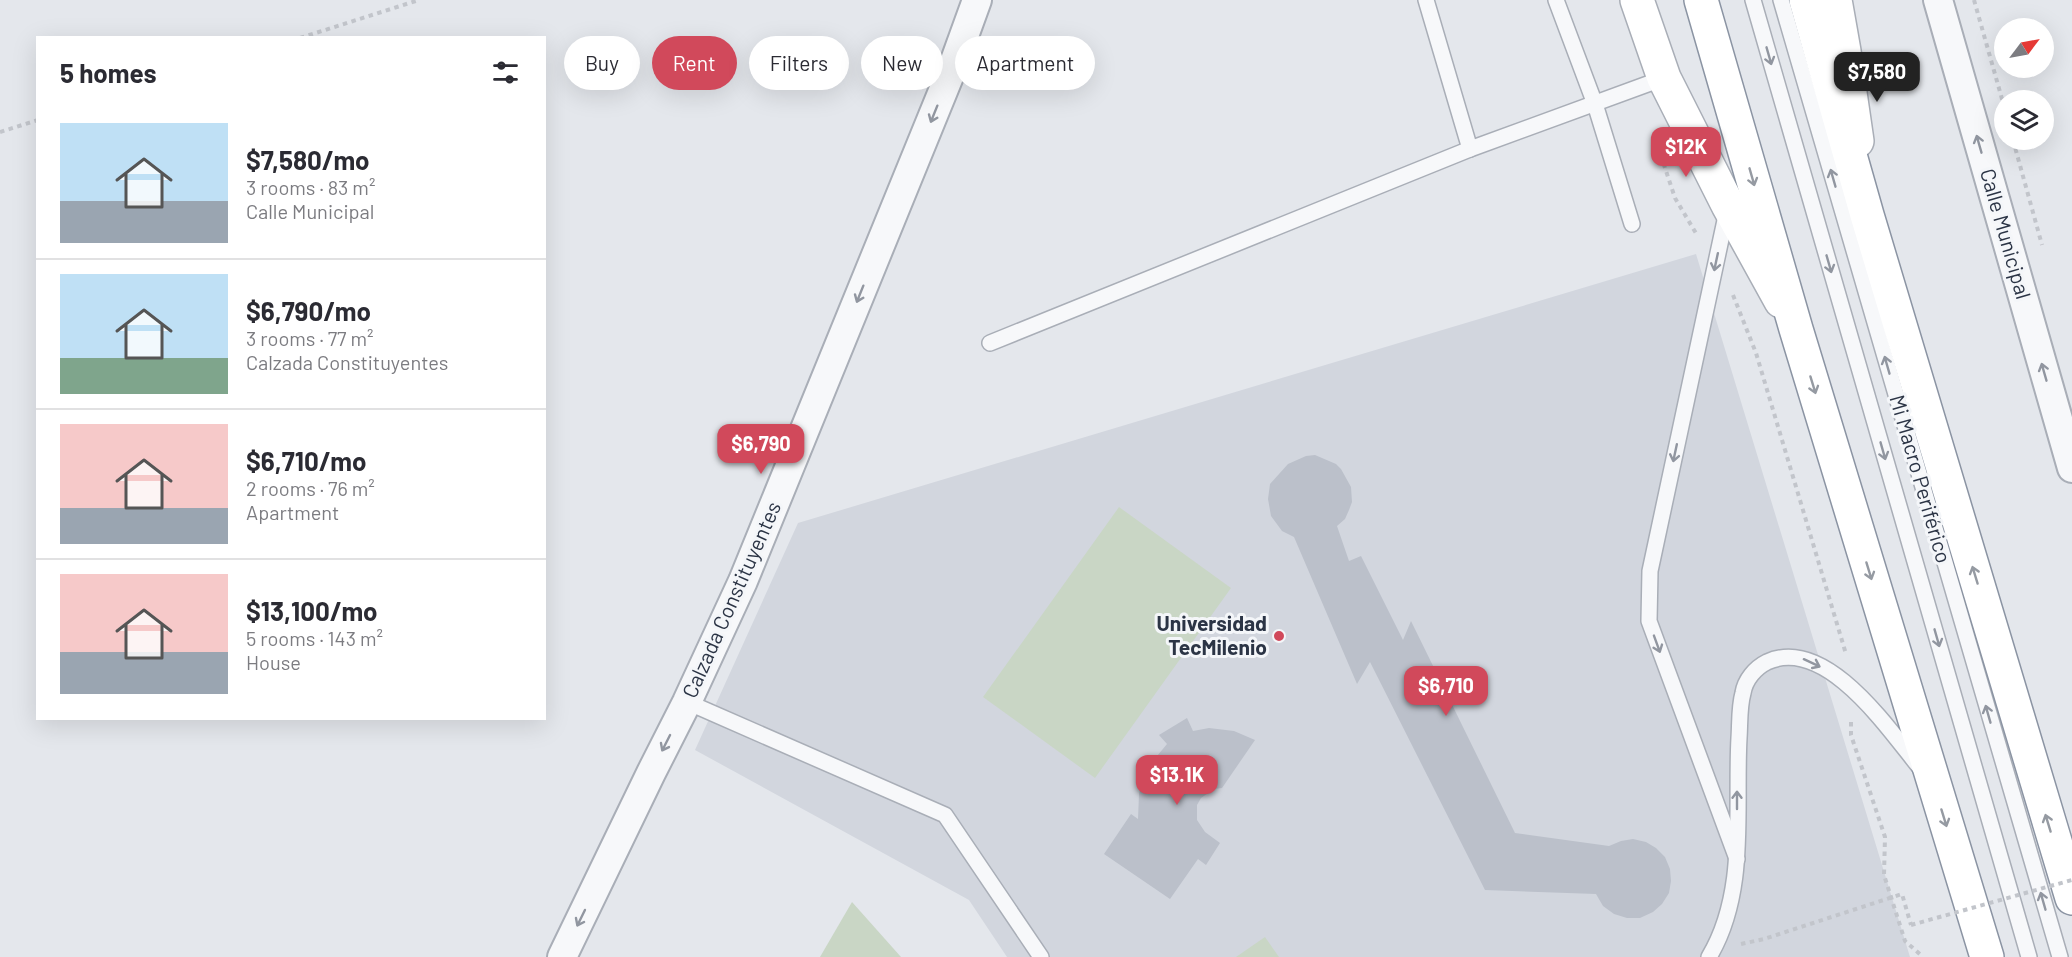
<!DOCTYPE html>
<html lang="en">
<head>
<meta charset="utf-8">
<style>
	body { margin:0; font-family:Barlow,sans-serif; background:#f2f2f3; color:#2b2b33; height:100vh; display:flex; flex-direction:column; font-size:22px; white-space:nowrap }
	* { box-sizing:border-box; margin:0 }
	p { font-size:20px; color:#7c7c81 }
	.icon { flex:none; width:33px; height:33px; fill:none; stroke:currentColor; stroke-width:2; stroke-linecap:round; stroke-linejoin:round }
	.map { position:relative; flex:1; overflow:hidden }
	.side { position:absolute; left:36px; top:36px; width:510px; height:684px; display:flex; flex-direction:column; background:#fff; border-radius:0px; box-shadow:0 6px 24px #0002 }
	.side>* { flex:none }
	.guide { position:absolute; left:564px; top:36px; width:570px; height:54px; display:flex; gap:12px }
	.needle { width:39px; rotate:58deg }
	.fabs { position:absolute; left:1994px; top:18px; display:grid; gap:12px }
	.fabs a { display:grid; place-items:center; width:60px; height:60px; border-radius:50%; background:#fff; box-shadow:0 6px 24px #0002; font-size:30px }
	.price { position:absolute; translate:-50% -51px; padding:0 14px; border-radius:12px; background:#d1495b; color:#fff; font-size:20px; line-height:39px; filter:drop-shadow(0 2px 3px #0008) }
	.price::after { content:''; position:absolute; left:50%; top:36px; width:18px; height:14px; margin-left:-9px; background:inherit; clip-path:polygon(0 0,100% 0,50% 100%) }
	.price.selected { background:#222; color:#fff }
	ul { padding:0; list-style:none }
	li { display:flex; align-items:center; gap:18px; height:150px; padding:0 24px }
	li+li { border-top:2px solid #e1e1e2 }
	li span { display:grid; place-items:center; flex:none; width:168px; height:120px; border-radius:0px; color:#555 }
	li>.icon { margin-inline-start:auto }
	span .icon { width:72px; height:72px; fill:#fffc; stroke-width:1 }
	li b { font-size:26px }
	h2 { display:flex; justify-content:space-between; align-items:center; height:72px; padding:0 24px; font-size:26px }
	.pill { padding:0 21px; border-radius:27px; background:#fff; box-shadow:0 6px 24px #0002; font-size:21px; line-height:54px }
	.pill.selected { background:#d1495b; color:#fff }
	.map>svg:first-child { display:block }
</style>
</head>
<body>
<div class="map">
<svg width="2072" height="957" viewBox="0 0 2072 957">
	<rect width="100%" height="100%" fill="#e4e7ec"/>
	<!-- built -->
	<polygon fill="#d2d6de" points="1696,254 1910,957 1007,957 969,900 695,750 798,523"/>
	<!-- green -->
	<g fill="#c9d6c5">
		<polygon points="1119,507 1231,588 1095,778 983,697"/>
		<polygon points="852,902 901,957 820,957"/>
		<polygon points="1265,937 1279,957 1236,957"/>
	</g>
	<!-- building -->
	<g fill="#bbc0ca">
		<polygon points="1315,455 1336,464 1341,469 1351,487 1352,502 1349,510 1345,519 1337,526 1349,561 1361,556 1403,640 1411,621 1515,833 1609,846 1621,841 1633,839 1646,842 1656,848 1665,857 1670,869 1671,881 1669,893 1662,904 1653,912 1640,918 1627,918 1614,914 1603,906 1596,894 1485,890 1370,662 1357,684 1294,537 1282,531 1271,516 1268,499 1270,484 1288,464 1306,456"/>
		<polygon points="1187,718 1193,731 1209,728 1234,731 1255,740 1222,788 1214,789 1201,798 1197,805 1197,820 1205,832 1220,843 1206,865 1198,859 1170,899 1104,854 1131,814 1138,819 1139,794 1142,779 1148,767 1167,744 1159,735"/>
	</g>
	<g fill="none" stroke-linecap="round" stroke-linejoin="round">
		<!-- lane casing -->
		<g stroke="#a9aeb7" stroke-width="18">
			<g id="lane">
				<polyline points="1426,0 1470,149"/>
				<polyline points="1556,0 1595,104 1632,224"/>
				<polyline points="1753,0 2029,957"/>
				<polyline points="1781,0 2060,957"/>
				<polyline points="1727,211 1650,571 1649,621 1737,859"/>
				<polyline points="990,343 1470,149 1664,78"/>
				<polyline points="687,702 945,815 1041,957"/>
				<path d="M1709,957C1748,892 1735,810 1739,738C1740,724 1739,707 1743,693C1745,680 1755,668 1767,662C1826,635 1889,730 1921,769"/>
			</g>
		</g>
		<!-- street casing -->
		<g stroke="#a9aeb7" stroke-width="32">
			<g id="street">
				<polyline points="1938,0 2072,468"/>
				<polyline points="562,957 651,773 687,702 743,581 952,69 977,0"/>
			</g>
		</g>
		<!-- secondary casing -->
		<g stroke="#a9aeb7" stroke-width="36">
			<g id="secondary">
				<polyline points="1637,0 1664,78 1728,205 1781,301"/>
				<polyline points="1835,0 1844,51 1857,141"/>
			</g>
		</g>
		<!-- highway casing -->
		<g stroke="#8b94a3" stroke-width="36">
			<g id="highway">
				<polyline points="1701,0 1796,329 1987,957"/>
				<polyline points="1806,0 1867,215 2072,898"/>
			</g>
		</g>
		<!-- path -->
		<g stroke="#c2c5cb" stroke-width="4" stroke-dasharray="4.5 4.5" stroke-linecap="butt">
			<polyline points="1974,0 2004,106"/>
			<polyline points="300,38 419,0"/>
			<polyline points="0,132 38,120"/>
			<polyline points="1655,138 1675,198 1697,235"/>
			<polyline points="2013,140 2042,245"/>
			<polyline points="1733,295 1756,353 1846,654"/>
			<polyline points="1851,722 1851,735 1885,837 1884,875 1905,941 1923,957"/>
			<polyline points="1741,944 1764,939 1902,894 1911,925"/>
		</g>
		<!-- lane -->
		<use href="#lane" stroke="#f7f8fa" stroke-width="15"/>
		<!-- street -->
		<use href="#street" stroke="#f7f8fa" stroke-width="28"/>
		<!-- secondary -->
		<use href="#secondary" stroke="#fff" stroke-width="33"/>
		<!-- highway -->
		<use href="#highway" stroke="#fff" stroke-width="33"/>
		<!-- path-bridge -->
		<polyline stroke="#c2c5cb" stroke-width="4" stroke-dasharray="4.5 4.5" stroke-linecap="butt" points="1911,925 2072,880"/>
	</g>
	<!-- one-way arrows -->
	<defs><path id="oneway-shaft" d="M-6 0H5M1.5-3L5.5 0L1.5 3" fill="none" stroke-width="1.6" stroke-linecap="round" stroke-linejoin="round" transform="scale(1.5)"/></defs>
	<g stroke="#9196a0">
		<use href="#oneway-shaft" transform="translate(1769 56) rotate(74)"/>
		<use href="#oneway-shaft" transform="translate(934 114) rotate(112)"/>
		<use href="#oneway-shaft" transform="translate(1979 144) rotate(-106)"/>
		<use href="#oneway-shaft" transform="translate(1833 178) rotate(-106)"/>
		<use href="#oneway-shaft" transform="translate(1716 262) rotate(102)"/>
		<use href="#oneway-shaft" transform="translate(1829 264) rotate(74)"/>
		<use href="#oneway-shaft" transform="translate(860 294) rotate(112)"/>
		<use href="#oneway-shaft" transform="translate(1887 365) rotate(-106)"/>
		<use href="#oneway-shaft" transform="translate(2044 372) rotate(-106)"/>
		<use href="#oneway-shaft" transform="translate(1883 451) rotate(74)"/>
		<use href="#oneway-shaft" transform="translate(1675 453) rotate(102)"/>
		<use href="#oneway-shaft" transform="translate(1937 638) rotate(74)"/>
		<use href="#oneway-shaft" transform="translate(1657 644) rotate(70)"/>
		<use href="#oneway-shaft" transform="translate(1812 663) rotate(25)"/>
		<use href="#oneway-shaft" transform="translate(1988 714) rotate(-106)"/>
		<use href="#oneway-shaft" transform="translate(666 743) rotate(117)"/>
		<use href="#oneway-shaft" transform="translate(1737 800) rotate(-90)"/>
		<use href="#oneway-shaft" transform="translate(2043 901) rotate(-106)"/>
		<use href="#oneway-shaft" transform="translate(581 918) rotate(116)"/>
	</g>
	<g stroke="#959aa2">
		<use href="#oneway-shaft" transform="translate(1752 177) rotate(74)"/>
		<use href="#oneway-shaft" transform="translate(1813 385) rotate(73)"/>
		<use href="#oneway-shaft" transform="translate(1869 571) rotate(73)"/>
		<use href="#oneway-shaft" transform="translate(1975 575) rotate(-107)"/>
		<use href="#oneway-shaft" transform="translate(1944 818) rotate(73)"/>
		<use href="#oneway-shaft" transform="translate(2048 823) rotate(-107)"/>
	</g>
	<!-- markers -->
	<circle fill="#d1495b" stroke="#f4f6f9" stroke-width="2" cx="1279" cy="636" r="6"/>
	<g text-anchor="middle" stroke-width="6" stroke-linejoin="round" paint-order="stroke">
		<!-- street labels -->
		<g font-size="21" fill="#2b3445" stroke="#f4f6f9">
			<text transform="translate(2005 234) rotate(74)" y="7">Calle Municipal</text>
			<text transform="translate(1920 479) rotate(74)" y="7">Mi Macro Periférico</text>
			<text transform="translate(732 600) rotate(-66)" y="7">Calzada Constituyentes</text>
		</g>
		<!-- poi labels -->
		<g font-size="21" font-weight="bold" fill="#2b3445" stroke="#f4f6f9" text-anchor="end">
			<text x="1267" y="631">Universidad<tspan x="1267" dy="24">TecMilenio</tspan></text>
		</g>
	</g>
</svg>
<div class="fabs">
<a><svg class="needle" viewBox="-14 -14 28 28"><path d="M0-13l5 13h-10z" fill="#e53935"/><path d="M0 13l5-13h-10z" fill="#7c7c81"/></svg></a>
<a><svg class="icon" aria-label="layers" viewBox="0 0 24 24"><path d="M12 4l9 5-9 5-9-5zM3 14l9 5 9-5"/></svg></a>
</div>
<b class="price selected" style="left:1877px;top:103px">$7,580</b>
<b class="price" style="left:1686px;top:178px">$12K</b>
<b class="price" style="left:761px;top:475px">$6,790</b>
<b class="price" style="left:1446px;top:717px">$6,710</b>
<b class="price" style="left:1177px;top:806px">$13.1K</b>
<div class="guide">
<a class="pill">Buy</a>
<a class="pill selected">Rent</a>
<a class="pill">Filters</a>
<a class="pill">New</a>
<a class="pill">Apartment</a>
</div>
<section class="side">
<h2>5 homes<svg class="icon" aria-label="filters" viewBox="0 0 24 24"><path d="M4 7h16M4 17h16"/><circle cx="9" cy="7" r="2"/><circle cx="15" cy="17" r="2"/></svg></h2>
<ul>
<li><span style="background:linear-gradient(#bfe0f5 65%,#9aa5b1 0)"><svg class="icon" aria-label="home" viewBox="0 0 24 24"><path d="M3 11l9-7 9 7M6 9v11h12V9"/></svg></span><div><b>$7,580/mo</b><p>3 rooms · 83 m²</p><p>Calle Municipal</p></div></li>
<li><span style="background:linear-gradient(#bfe0f5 70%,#7fa58c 0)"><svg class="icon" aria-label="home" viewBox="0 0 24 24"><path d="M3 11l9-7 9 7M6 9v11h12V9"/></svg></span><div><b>$6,790/mo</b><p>3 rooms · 77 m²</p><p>Calzada Constituyentes</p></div></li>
<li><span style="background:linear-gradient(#f6c9c9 70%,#9aa5b1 0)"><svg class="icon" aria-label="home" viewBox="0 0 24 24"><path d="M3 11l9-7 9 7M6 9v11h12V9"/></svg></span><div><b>$6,710/mo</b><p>2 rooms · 76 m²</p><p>Apartment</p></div></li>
<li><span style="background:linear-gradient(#f6c9c9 65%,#9aa5b1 0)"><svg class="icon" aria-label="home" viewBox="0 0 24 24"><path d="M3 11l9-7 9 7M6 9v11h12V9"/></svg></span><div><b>$13,100/mo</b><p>5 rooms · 143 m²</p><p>House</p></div></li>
</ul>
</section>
</div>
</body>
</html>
